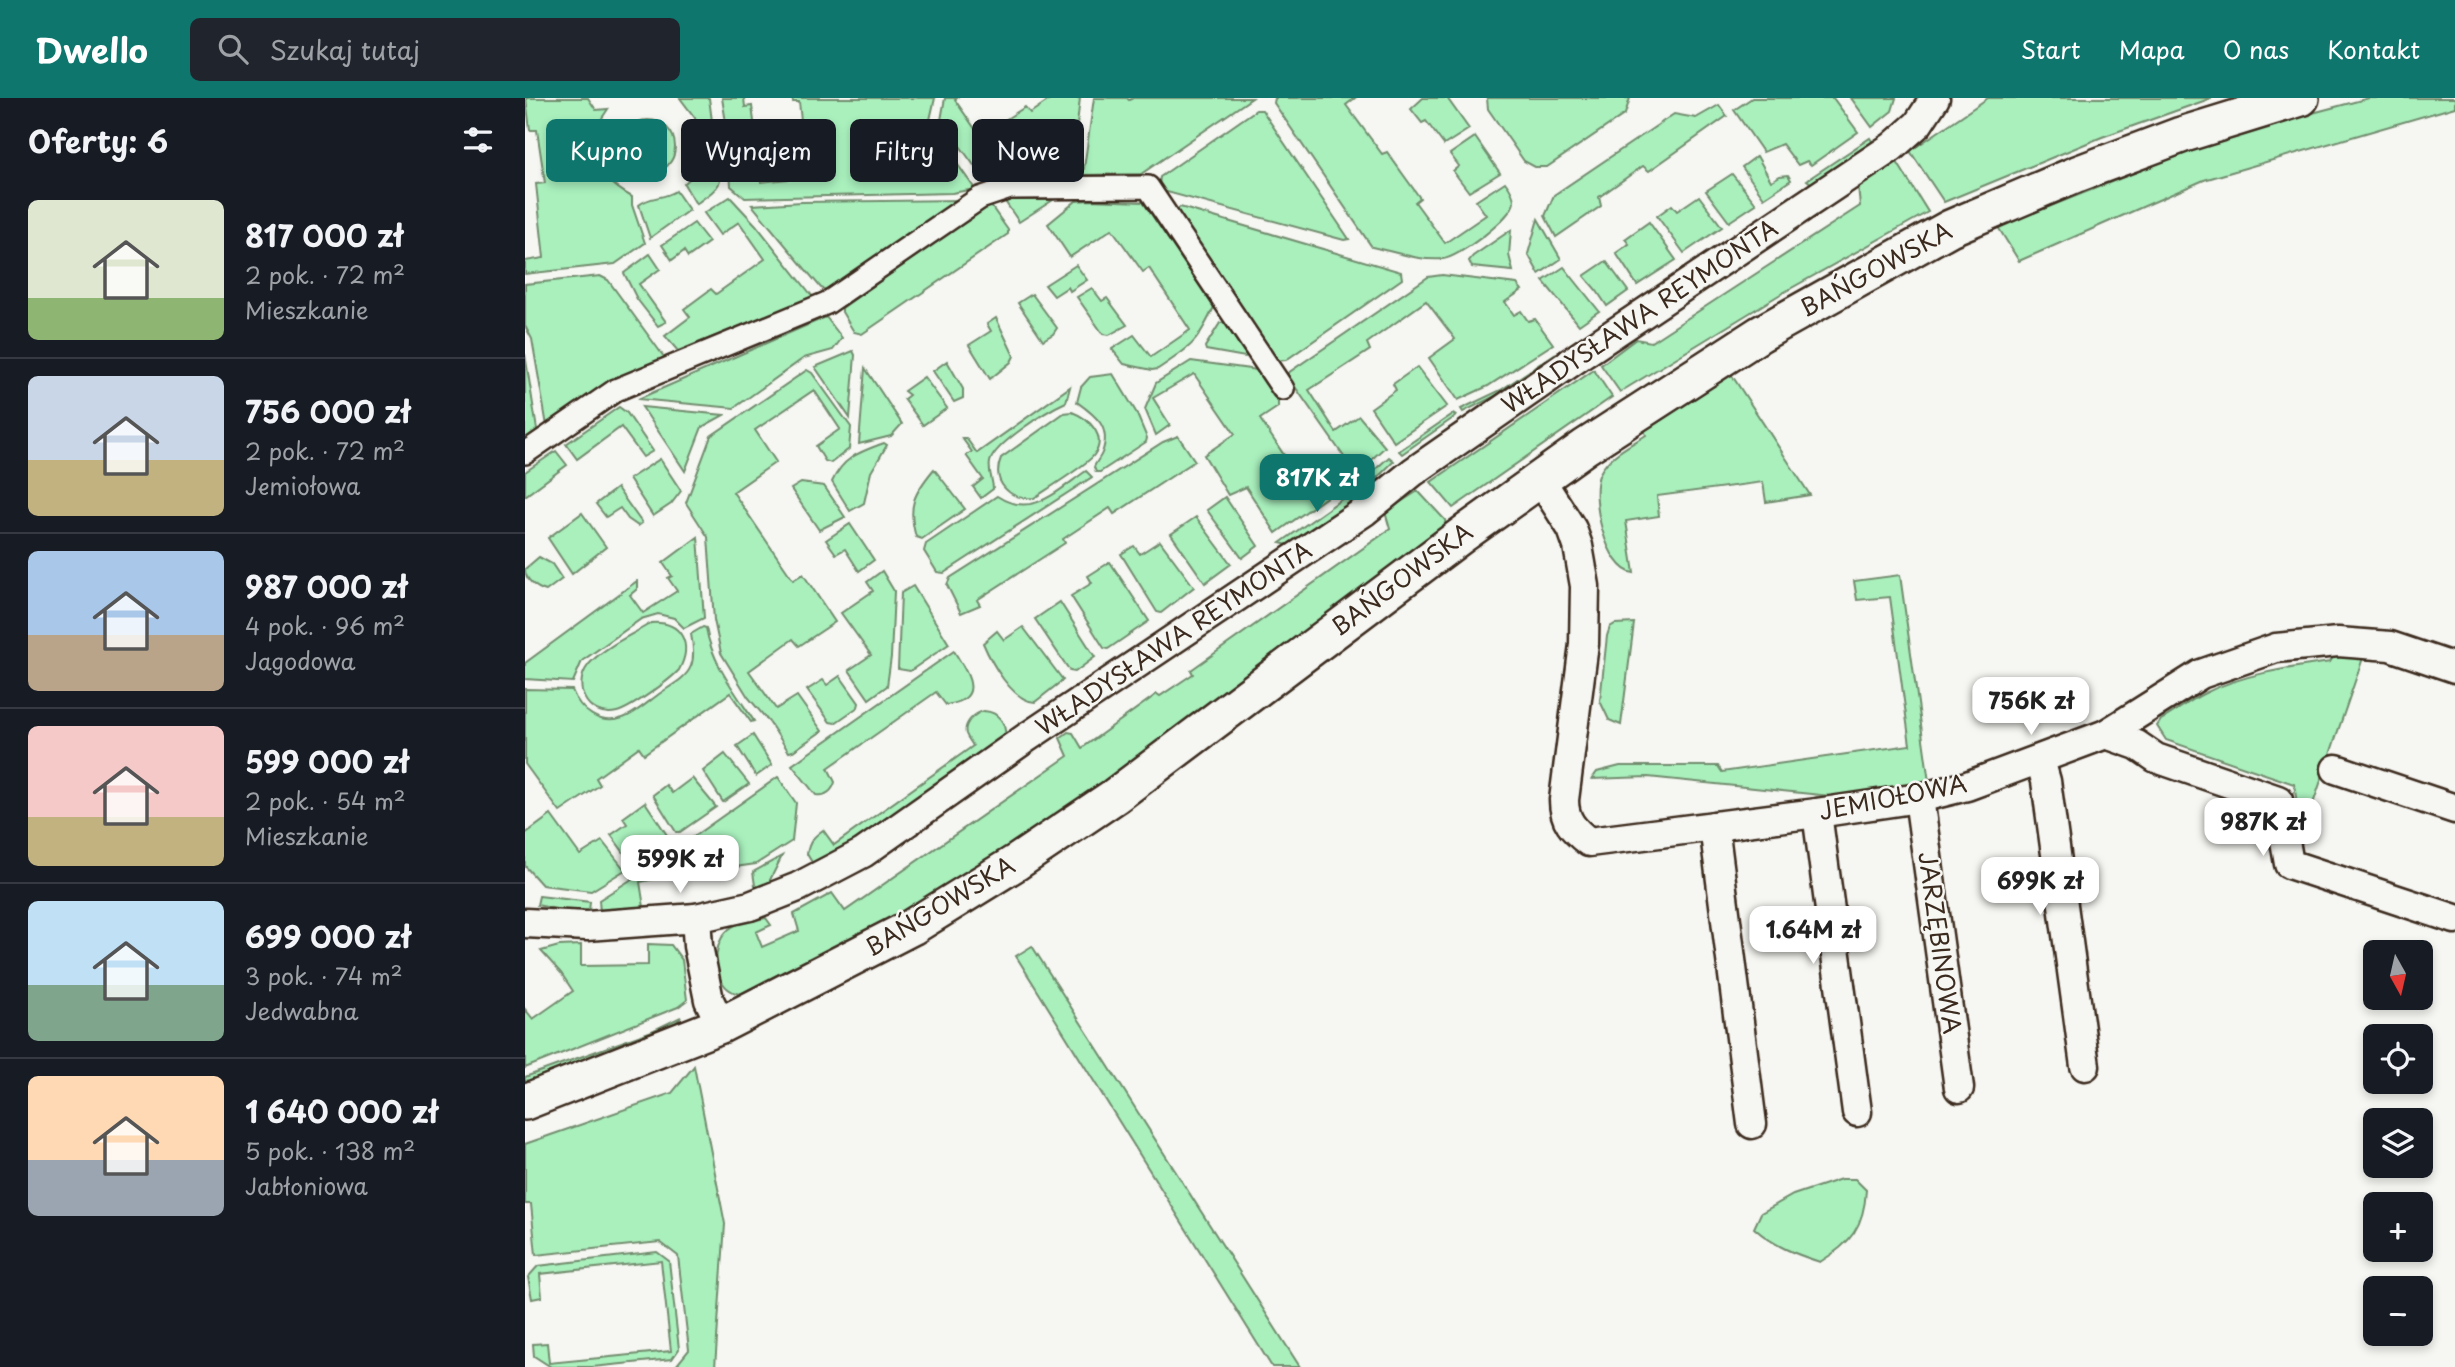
<!DOCTYPE html>
<html lang="pl">
<head>
<meta charset="utf-8">
<style>
	body { margin:0; font-family:"Playpen Sans",sans-serif; background:#20242c; color:#f1f3f6; height:100vh; display:flex; flex-direction:column; font-size:26px; white-space:nowrap }
	* { box-sizing:border-box; margin:0 }
	p { font-size:23px; color:#9ea1a6 }
	.icon { flex:none; width:38px; height:38px; fill:none; stroke:currentColor; stroke-width:2; stroke-linecap:round; stroke-linejoin:round }
	.map { position:relative; flex:1; overflow:hidden }
	.panel { display:flex; flex-direction:column; background:#171b24; width:525px }
	.panel>* { flex:none }
	.hud { position:absolute; left:21px; top:21px; width:665px; height:63px; display:flex; gap:14px }
	.needle { width:46px; rotate:172deg }
	.controls { position:absolute; left:1838px; top:842px; display:grid; gap:14px }
	.controls a { display:grid; place-items:center; width:70px; height:70px; border-radius:10px; background:#171b24; box-shadow:0 4px 10px #0003; font-size:35px }
	.price { position:absolute; translate:-50% -60px; padding:0 16px; border-radius:14px; background:#fff; color:#222; font-size:23px; line-height:46px; filter:drop-shadow(0 2px 4px #0008) }
	.price::after { content:''; position:absolute; left:50%; top:42px; width:21px; height:16px; margin-left:-10px; background:inherit; clip-path:polygon(0 0,100% 0,50% 100%) }
	.price.active { background:#0f766e; color:#fff }
	ul { padding:0; list-style:none }
	li { display:flex; align-items:center; gap:21px; height:175px; padding:0 28px }
	li+li { border-top:2px solid #363941 }
	li span { display:grid; place-items:center; flex:none; width:196px; height:140px; border-radius:10px; color:#555 }
	li>.icon { margin-inline-start:auto }
	span .icon { width:84px; height:84px; fill:#fffc; stroke-width:1 }
	li b { font-size:30px }
	h2 { display:flex; justify-content:space-between; align-items:center; height:84px; padding:0 28px; font-size:30px }
	.chip { padding:0 24px; border-radius:10px; background:#171b24; box-shadow:0 4px 10px #0003; font-size:24px; line-height:63px }
	.chip.active { background:#0f766e; color:#fff }
	header { display:flex; align-items:center; gap:42px; box-sizing:border-box; height:98px; padding:0 35px; background:#0f766e; color:#fff }
	header strong { font-size:33px }
	nav { display:flex; gap:38px; margin-inline-start:auto; font-size:24px }
	.search { width:490px; height:63px; background:#20242c; display:flex; align-items:center; gap:18px; box-sizing:border-box; padding:0 24px; border-radius:10px; color:#9ea1a6; font-size:26px }
	main { display:flex; flex:1; min-height:0 }
	.map>svg:first-child { display:block }
</style>
</head>
<body>
<header>
<strong>Dwello</strong>
<div class="search"><svg class="icon" aria-label="search" viewBox="0 0 24 24"><circle cx="10" cy="10" r="6"/><path d="M15 15l6 6"/></svg>Szukaj tutaj</div>
<nav><a>Start</a><a>Mapa</a><a>O nas</a><a>Kontakt</a></nav>
</header>
<main>
<section class="panel">
<h2>Oferty: 6<svg class="icon" aria-label="filters" viewBox="0 0 24 24"><path d="M4 7h16M4 17h16"/><circle cx="9" cy="7" r="2"/><circle cx="15" cy="17" r="2"/></svg></h2>
<ul>
<li><span style="background:linear-gradient(#dfe7d0 70%,#8fb573 0)"><svg class="icon" aria-label="home" viewBox="0 0 24 24"><path d="M3 11l9-7 9 7M6 9v11h12V9"/></svg></span><div><b>817 000 zł</b><p>2 pok. · 72 m²</p><p>Mieszkanie</p></div></li>
<li><span style="background:linear-gradient(#c9d6e8 60%,#c2b280 0)"><svg class="icon" aria-label="home" viewBox="0 0 24 24"><path d="M3 11l9-7 9 7M6 9v11h12V9"/></svg></span><div><b>756 000 zł</b><p>2 pok. · 72 m²</p><p>Jemiołowa</p></div></li>
<li><span style="background:linear-gradient(#a9c7e8 60%,#b9a48a 0)"><svg class="icon" aria-label="home" viewBox="0 0 24 24"><path d="M3 11l9-7 9 7M6 9v11h12V9"/></svg></span><div><b>987 000 zł</b><p>4 pok. · 96 m²</p><p>Jagodowa</p></div></li>
<li><span style="background:linear-gradient(#f6c9c9 65%,#c2b280 0)"><svg class="icon" aria-label="home" viewBox="0 0 24 24"><path d="M3 11l9-7 9 7M6 9v11h12V9"/></svg></span><div><b>599 000 zł</b><p>2 pok. · 54 m²</p><p>Mieszkanie</p></div></li>
<li><span style="background:linear-gradient(#bfe0f5 60%,#7fa58c 0)"><svg class="icon" aria-label="home" viewBox="0 0 24 24"><path d="M3 11l9-7 9 7M6 9v11h12V9"/></svg></span><div><b>699 000 zł</b><p>3 pok. · 74 m²</p><p>Jedwabna</p></div></li>
<li><span style="background:linear-gradient(#ffd9b3 60%,#9aa5b1 0)"><svg class="icon" aria-label="home" viewBox="0 0 24 24"><path d="M3 11l9-7 9 7M6 9v11h12V9"/></svg></span><div><b>1 640 000 zł</b><p>5 pok. · 138 m²</p><p>Jabłoniowa</p></div></li>
</ul>
</section>
<div class="map">
<svg width="1930" height="1269" viewBox="0 0 1930 1269">
	<rect width="100%" height="100%" fill="#f6f6f2"/>
	<filter id="ink" filterUnits="userSpaceOnUse"><feTurbulence type="fractalNoise" baseFrequency=".0143" numOctaves="2"/><feDisplacementMap in="SourceGraphic" scale="14" xChannelSelector="R" yChannelSelector="G"/><feConvolveMatrix kernelMatrix="1 2 1 2 8 2 1 2 1" color-interpolation-filters="sRGB"/></filter>
	<g filter="url(#ink)">
		<!-- green -->
		<g fill="#a9f0bd" stroke="#728d6e" stroke-width="2">
			<path d="M1,0H63L71,12L83,11C56,47 69,78 107,99V107L120,145L90,166L0,176V163L19,160L11,86L20,85L12,32H5Z"/>
			<polygon points="155,0 184,0 190,46 175,47 170,20"/>
			<polygon points="197,0 219,0 220,9 227,8 231,39 204,43"/>
			<polygon points="267,0 410,0 404,26 450,91 427,95 220,100 206,88 204,54 232,51 236,84 282,79 274,4 268,4"/>
			<polygon points="420,0 432,0 430,2 455,38 500,9 505,15 527,0 555,0 549,53 546,58 541,78 466,77 459,81 416,22"/>
			<polygon points="569,0 602,0 604,2 608,0 727,0 616,76 558,77"/>
			<path d="M750,0H830L821,7L857,56L862,54L895,100L890,104L920,145L961,117L951,103L980,84C984,89 989,97 989,104C987,120 933,160 918,161C894,163 870,154 847,149L749,5Z"/>
			<polygon points="898,0 922,0 944,31 919,47 901,23 897,25 886,11"/>
			<polygon points="962,0 1105,0 1100,16 1022,69 1010,69 999,63 963,11"/>
			<polygon points="1227,0 1308,0 1333,34 1286,67 1282,63 1273,67 1257,46 1238,54 1209,12"/>
			<polygon points="1326,0 1371,0 1367,13 1347,29"/>
			<polygon points="1463,0 1687,0 1577,39 1419,104 1385,53"/>
			<polygon points="1844,0 1930,0 1930,9 1679,82 1494,163 1473,129 1667,52 1731,30"/>
			<polygon points="1194,7 1202,18 1124,73 1118,68 1074,99 1076,108 1031,139 1020,118 1029,97 1149,16 1171,20"/>
			<polygon points="731,12 737,12 824,141 819,142 638,93 634,86 635,79"/>
			<circle cx="123" cy="49" r="27"/>
			<polygon points="950,39 975,75 944,94 928,73 934,68 925,56"/>
			<polygon points="1345,40 1349,46 1288,87 1282,82"/>
			<path d="M192,53C197,88 200,85 171,106L159,86L169,76L176,54Z"/>
			<polygon points="1232,58 1246,83 1255,78 1263,77 1266,82 1239,100 1217,69"/>
			<polygon points="1372,64 1403,114 1254,197 1095,294 1076,267 1111,241 1126,244 1335,108 1333,88"/>
			<polygon points="1207,76 1231,106 1204,124 1181,93"/>
			<path d="M151,93L164,112L125,140L114,107C124,98 139,101 151,93Z"/>
			<polygon points="1174,98 1197,129 1159,155 1132,118 1147,107 1152,113"/>
			<polygon points="205,99 231,127 288,199 153,253 140,238 165,219 159,211 186,191 191,196 240,161 214,124 195,137 179,115"/>
			<polygon points="437,102 304,193 296,190 227,107 277,104"/>
			<polygon points="479,102 528,102 494,124"/>
			<path d="M564,102L618,104L689,209C671,247 667,248 633,271L627,272L599,266L587,251L609,237L626,259L665,232L624,170L618,174L587,131L545,159L523,126L551,103Z"/>
			<polygon points="461,108 466,108 483,132 483,136 337,236 329,234 317,214 317,210"/>
			<polygon points="655,109 876,174 877,181 761,262 752,263 652,112"/>
			<polygon points="1013,121 1036,161 1014,176 1003,156"/>
			<polygon points="1124,124 1151,162 1112,187 1091,155 1104,146 1100,141"/>
			<polygon points="169,125 184,144 163,159 159,153 147,162 137,147"/>
			<polygon points="986,132 984,157 988,173 947,169 944,163 948,158"/>
			<polygon points="125,156 135,171 114,186 141,224 133,228 112,201 99,175"/>
			<polygon points="1081,163 1103,193 1082,208 1072,193 1059,178"/>
			<polygon points="551,167 562,182 545,193 543,189 529,198 520,187"/>
			<polygon points="1039,169 1074,213 1054,227 1018,183"/>
			<polygon points="917,177 992,186 997,192 980,204 989,217 996,213 1003,223 1010,221 1028,246 963,288 933,302 904,260 930,241 901,203 842,245 845,252 784,292 811,334 834,318 860,349 831,376 764,280 763,275 903,179"/>
			<polygon points="75,178 83,182 139,259 139,265 22,328 7,241 0,228 0,186"/>
			<polygon points="567,190 577,203 582,200 602,227 584,237 578,236 552,199"/>
			<polygon points="507,196 532,230 528,236 518,242 493,205"/>
			<polygon points="301,219 317,240 308,252 279,260 209,310 113,301"/>
			<polygon points="471,220 489,258 486,264 465,281 444,247 466,233 462,226"/>
			<polygon points="701,224 722,257 720,259 681,252 680,249 695,225"/>
			<polygon points="328,253 330,257 325,320 290,269"/>
			<polygon points="0,256 13,338 0,347"/>
			<polygon points="1028,257 1020,273 938,314 936,311 976,292"/>
			<polygon points="422,263 438,291 438,300 429,304 408,273"/>
			<polygon points="666,263 732,272 753,303 753,309 735,321 769,372 786,361 794,362 813,391 751,435 721,389 703,397 679,357 710,336 669,276 628,300 645,327 631,337 620,311 631,285"/>
			<polygon points="892,269 922,308 869,344 846,310 871,292 868,286"/>
			<polygon points="340,270 377,326 366,338 334,346"/>
			<polygon points="282,272 287,275 326,329 324,351 306,365 300,363 291,348 315,331 289,292 230,332 251,364 208,394 268,482 278,476 310,524 274,548 268,541 224,573 251,611 272,598 297,633 268,653 264,654 244,624 223,599 196,555 189,522 183,439 161,405 186,338"/>
			<polygon points="1069,272 1087,299 928,410 906,384"/>
			<path d="M588,276L611,314L622,340L621,344L575,374H571L569,369C571,364 575,360 577,355C587,329 570,317 552,304L556,289L565,279Z"/>
			<path d="M1206,276L1285,397L1241,404L1238,384L1132,398L1134,418L1101,423L1109,475C1081,472 1064,398 1075,375C1084,357 1104,348 1121,337L1118,329Z"/>
			<polygon points="399,279 422,310 398,327 379,301 384,297 379,293"/>
			<path d="M545,289L541,304C523,312 469,346 465,364C463,374 468,382 468,391L456,400L448,389L458,381L441,357L447,354L437,340H441L452,355Z"/>
			<polygon points="94,309 102,315 128,353 118,359 96,329 52,361 41,346"/>
			<polygon points="117,309 199,317 177,329 160,373"/>
			<path d="M547,314C563,320 583,338 569,357C563,366 521,392 509,400C485,403 466,384 476,360L539,315Z"/>
			<polygon points="928,316 931,318 877,356 874,353"/>
			<polygon points="653,338 670,363 589,416 585,410 538,441 540,445 452,502 455,507 436,515 422,487 425,480 638,344"/>
			<path d="M359,345L362,347L346,374L339,405L325,413L307,384C318,359 335,354 359,345Z"/>
			<polygon points="31,353 42,367 0,398 0,374"/>
			<polygon points="864,359 869,363 838,394 833,387"/>
			<polygon points="135,361 156,393 146,406 128,418 104,381"/>
			<path d="M409,371L440,411L397,441L391,439C382,408 389,395 409,371Z"/>
			<path d="M561,373L567,379L419,475L412,474L399,453L401,446L472,398C507,421 532,393 561,373Z"/>
			<polygon points="276,385 299,388 320,419 294,432 266,391"/>
			<polygon points="92,390 117,425 113,428 103,421 95,410 81,419 71,406"/>
			<path d="M893,393L920,422L921,430L641,644L413,796L227,896C223,896 215,897 211,895C188,888 186,850 201,834C211,823 227,823 241,820L246,827L231,834L237,849L274,833L269,816L307,795L320,813L543,658L535,640L543,634L548,635L557,650L632,596L635,598L668,576L666,572L865,431L860,414Z"/>
			<polygon points="821,398 826,406 767,448 755,445"/>
			<polygon points="700,399 733,448 717,460 682,412"/>
			<polygon points="57,415 81,449 47,476 23,440"/>
			<polygon points="671,419 706,466 680,485 646,436"/>
			<polygon points="325,426 349,462 334,473 320,451 311,456 301,442"/>
			<polygon points="173,439 179,520 159,530 149,520 133,516 116,521 57,563 48,584 0,581 0,565 112,483 112,491 105,497 118,515 152,493 143,480 147,478 138,465"/>
			<polygon points="635,443 669,489 636,515 632,514 596,456 609,448 615,456"/>
			<path d="M14,459L27,466L37,481L21,493C11,490 0,482 0,471Z"/>
			<polygon points="585,464 624,523 583,551 579,550 546,498 567,485 563,478"/>
			<polygon points="357,473 369,493 366,559 362,588 344,601 324,572 346,557 316,515 348,493 342,484"/>
			<polygon points="1375,477 1404,684 1315,699 1123,679 1067,681 1072,674 1095,668 1193,668 1197,674 1385,647 1365,499 1332,502 1329,483"/>
			<polygon points="388,488 424,546 385,573 373,571 376,495"/>
			<polygon points="535,504 570,559 550,574 545,573 510,521"/>
			<path d="M126,525C157,523 168,546 154,572C145,582 105,611 92,614C61,621 44,585 67,563C83,547 107,537 126,525Z"/>
			<polygon points="1109,525 1096,627 1084,622 1075,603 1082,538 1085,529 1090,526"/>
			<path d="M178,529L181,530C187,565 210,594 229,623L226,624L205,595L119,656L114,649L71,680L75,687L35,714L0,666V591L47,592C55,613 75,628 98,620C110,616 123,604 134,596C145,588 161,581 166,568C170,558 168,546 166,536Z"/>
			<path d="M498,529L538,582L510,604C487,603 466,564 458,545L472,533L479,542Z"/>
			<path d="M429,553C442,575 462,601 421,607L411,594L303,670L310,684C308,692 301,699 291,697L267,667Z"/>
			<path d="M1810,556L1839,557L1777,738L1769,686L1641,642L1632,628L1636,622C1650,614 1664,603 1678,596C1718,576 1762,570 1805,564Z"/>
			<polygon points="315,578 334,605 333,609 310,625 305,624 282,592 298,582 302,587"/>
			<path d="M459,613C475,614 482,627 480,642L301,768L288,766L282,756C284,744 288,739 298,732L309,747L448,648C446,644 443,641 441,636C438,625 450,615 459,613Z"/>
			<polygon points="228,637 247,667 231,678 212,648"/>
			<polygon points="200,656 224,686 198,704 178,673"/>
			<polygon points="253,679 271,705 267,743 231,766 154,777 151,751"/>
			<polygon points="167,680 191,709 155,734 151,734 128,697 141,687 147,695"/>
			<polygon points="120,704 144,740 108,767 86,737 102,726 98,720"/>
			<polygon points="26,717 55,757 77,743 100,772 66,793 17,787 0,768 0,736"/>
			<polygon points="257,758 241,790 231,794 228,774"/>
			<polygon points="137,762 142,778 115,784 119,809 75,814 74,802"/>
			<polygon points="14,798 65,804 64,813 40,813 12,807"/>
			<polygon points="123,846 146,847 157,862 162,902 153,909 0,970 0,911 8,921 48,893 36,875 16,853 34,848 56,847 56,868 123,867"/>
			<polygon points="507,848 775,1269 747,1269 491,858"/>
			<polygon points="156,919 147,930 0,989 0,979 127,933"/>
			<polygon points="169,968 200,1126 190,1269 148,1269 151,1268 164,1252 153,1158 135,1144 11,1157 6,1106 0,1106 0,1046 147,995"/>
			<path d="M1316,1081H1330L1341,1092C1339,1129 1326,1145 1295,1164C1270,1156 1249,1148 1229,1130L1236,1115L1268,1097Z"/>
			<polygon points="132,1154 144,1163 154,1251 147,1261 67,1269 26,1269 9,1258 8,1246 22,1245 24,1265 146,1253 136,1163 15,1176 17,1199 7,1201 3,1179 13,1168"/>
		</g>
		<g fill="none" stroke-linecap="round" stroke-linejoin="round">
			<!-- pedestrian casing -->
			<g stroke="#3b2a1e" stroke-width="26">
				<polyline id="pedestrian" points="0,355 91,292 302,205 455,100 485,90 623,89 758,291"/>
			</g>
			<!-- minor casing -->
			<g stroke="#3b2a1e" stroke-width="33">
				<g id="minor">
					<path d="M1015,381L1047,431L1053,448L1060,488L1059,546L1039,702C1039,722 1048,732 1064,744L1292,715L1394,700L1442,688L1581,636L1676,576L1751,550L1813,544L1865,548L1930,570"/>
					<polyline points="1581,636 1612,647 1631,660 1753,702 1764,766 1930,821"/>
					<polyline points="1515,662 1521,683 1560,968"/>
					<polyline points="1811,671 1930,711"/>
					<polyline points="1394,700 1434,990"/>
					<polyline points="1292,715 1332,1014"/>
					<polyline points="1189,728 1227,1026"/>
					<polyline points="171,820 225,808 273,789 338,755 501,640 840,413 888,374 1055,258 1367,49 1393,26 1410,0"/>
					<polyline points="0,825 62,828 171,820 173,848 184,902 196,927"/>
				</g>
			</g>
			<!-- tertiary casing -->
			<g stroke="#3b2a1e" stroke-width="40">
				<polyline id="tertiary" points="0,1004 196,927 387,829 492,764 590,698 937,437 1060,349 1235,236 1425,130 1552,76 1656,37 1776,0"/>
			</g>
			<!-- pedestrian -->
			<use href="#pedestrian" stroke="#f6f6f2" stroke-width="21"/>
			<!-- minor -->
			<use href="#minor" stroke="#f6f6f2" stroke-width="28"/>
			<!-- tertiary -->
			<use href="#tertiary" stroke="#f6f6f2" stroke-width="35"/>
		</g>
	</g>
	<g text-anchor="middle" stroke-width="5" stroke-linejoin="round" paint-order="stroke">
		<!-- street labels -->
		<g font-size="24" fill="#3b2a1e" stroke="#f6f6f2">
			<text transform="translate(1351 172) rotate(-29)" y="8">BAŃGOWSKA</text>
			<text transform="translate(1115 219) rotate(-34)" y="8">WŁADYSŁAWA REYMONTA</text>
			<text transform="translate(877 482) rotate(-37)" y="8">BAŃGOWSKA</text>
			<text transform="translate(649 541) rotate(-34)" y="8">WŁADYSŁAWA REYMONTA</text>
			<text transform="translate(1368 700) rotate(-11)" y="8">JEMIOŁOWA</text>
			<text transform="translate(415 809) rotate(-31)" y="8">BAŃGOWSKA</text>
			<text transform="translate(1414 845) rotate(82)" y="8">JARZĘBINOWA</text>
		</g>
	</g>
</svg>
<div class="controls">
<a><svg class="needle" viewBox="-14 -14 28 28"><path d="M0-13l5 13h-10z" fill="#e53935"/><path d="M0 13l5-13h-10z" fill="#9ea1a6"/></svg></a>
<a><svg class="icon" aria-label="locate" viewBox="0 0 24 24"><circle cx="12" cy="12" r="6"/><path d="M12 2v4M12 18v4M2 12h4M18 12h4"/></svg></a>
<a><svg class="icon" aria-label="layers" viewBox="0 0 24 24"><path d="M12 4l9 5-9 5-9-5zM3 14l9 5 9-5"/></svg></a>
<a>+</a>
<a>−</a>
</div>
<b class="price active" style="left:792px;top:416px">817K zł</b>
<b class="price" style="left:1506px;top:639px">756K zł</b>
<b class="price" style="left:1738px;top:760px">987K zł</b>
<b class="price" style="left:155px;top:797px">599K zł</b>
<b class="price" style="left:1515px;top:819px">699K zł</b>
<b class="price" style="left:1288px;top:868px">1.64M zł</b>
<div class="hud">
<a class="chip active">Kupno</a>
<a class="chip">Wynajem</a>
<a class="chip">Filtry</a>
<a class="chip">Nowe</a>
</div>
</div>
</main>
</body>
</html>
